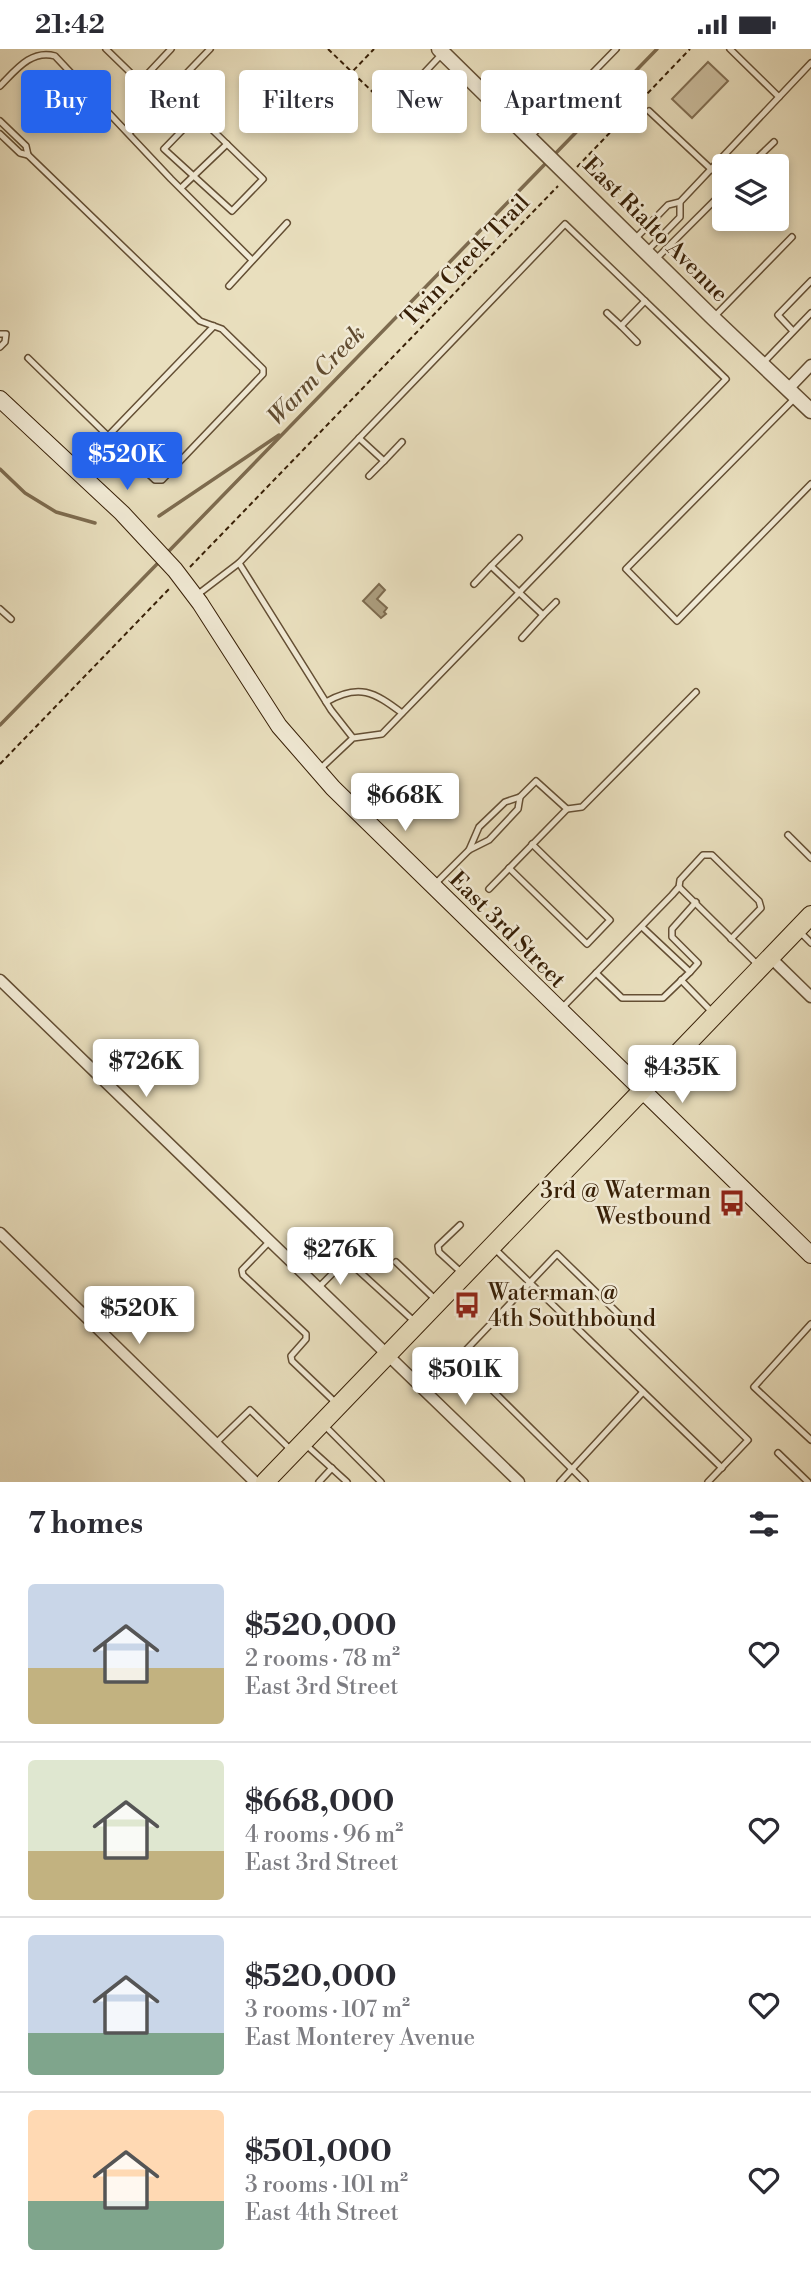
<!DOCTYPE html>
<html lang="en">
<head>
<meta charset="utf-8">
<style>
	body { margin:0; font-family:"Libre Bodoni",serif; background:#f7f7f7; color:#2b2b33; height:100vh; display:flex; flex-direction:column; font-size:26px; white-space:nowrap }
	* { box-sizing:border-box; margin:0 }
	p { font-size:23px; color:#7c7c81 }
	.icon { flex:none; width:38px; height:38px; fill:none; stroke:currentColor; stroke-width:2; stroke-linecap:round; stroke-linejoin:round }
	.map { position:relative; height:1433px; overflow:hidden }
	.drawer { display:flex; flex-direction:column; background:#fff; flex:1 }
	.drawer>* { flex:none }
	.banner { position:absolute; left:21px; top:21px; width:770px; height:63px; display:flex; gap:14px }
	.tools { position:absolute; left:712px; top:105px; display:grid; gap:14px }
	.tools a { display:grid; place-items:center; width:77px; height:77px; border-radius:7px; background:#fff; box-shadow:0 4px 10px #0003; font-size:35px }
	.price { position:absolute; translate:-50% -60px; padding:0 16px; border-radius:7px; background:#fff; color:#222; font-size:23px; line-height:46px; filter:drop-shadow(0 2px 4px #0008) }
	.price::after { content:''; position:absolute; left:50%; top:42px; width:21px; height:16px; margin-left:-10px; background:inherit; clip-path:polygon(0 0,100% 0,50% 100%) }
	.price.active { background:#2563eb; color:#fff }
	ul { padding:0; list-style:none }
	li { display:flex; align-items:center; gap:21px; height:175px; padding:0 28px }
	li+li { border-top:2px solid #e1e1e2 }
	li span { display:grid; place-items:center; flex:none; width:196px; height:140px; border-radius:7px; color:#555 }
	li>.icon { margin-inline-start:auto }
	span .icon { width:84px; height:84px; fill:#fffc; stroke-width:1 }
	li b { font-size:30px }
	h2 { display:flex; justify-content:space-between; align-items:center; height:84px; padding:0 28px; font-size:30px }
	.pill { padding:0 24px; border-radius:7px; background:#fff; box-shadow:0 4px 10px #0003; font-size:24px; line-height:63px }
	.pill.active { background:#2563eb; color:#fff }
	.status { display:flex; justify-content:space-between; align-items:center; height:49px; padding:0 35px; background:#fff; direction:ltr }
	.status svg { height:19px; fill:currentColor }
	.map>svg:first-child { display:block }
</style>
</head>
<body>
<div class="status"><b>21:42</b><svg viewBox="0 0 49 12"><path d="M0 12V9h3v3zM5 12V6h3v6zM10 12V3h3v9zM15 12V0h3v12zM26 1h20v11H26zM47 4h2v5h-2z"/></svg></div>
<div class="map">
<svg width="811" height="1433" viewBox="0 0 811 1433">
	<rect width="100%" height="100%" fill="#e9dfbe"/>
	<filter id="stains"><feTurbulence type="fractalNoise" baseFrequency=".00286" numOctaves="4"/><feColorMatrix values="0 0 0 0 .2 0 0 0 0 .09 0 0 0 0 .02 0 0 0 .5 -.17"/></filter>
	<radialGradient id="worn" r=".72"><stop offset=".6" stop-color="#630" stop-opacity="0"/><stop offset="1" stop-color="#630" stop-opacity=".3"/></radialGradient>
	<!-- green -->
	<polygon fill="#cbbe9f" stroke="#816e52" stroke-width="2" points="708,13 728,32 692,69 672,50"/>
	<!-- water -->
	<polygon fill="#ac9e7f" stroke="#7d6b4f" stroke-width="2" points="379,535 385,541 377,550 387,559 384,563 386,565 381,569 363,552"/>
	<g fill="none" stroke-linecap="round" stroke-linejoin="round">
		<!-- stream -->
		<g stroke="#7d6b4f" stroke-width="3.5">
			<polyline points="553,107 657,0"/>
			<polyline points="0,420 25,444 56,463 95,474"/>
			<polyline points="159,467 279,386"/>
			<polyline points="167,504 547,113"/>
			<polyline points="0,676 160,512"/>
		</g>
		<!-- service casing -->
		<g stroke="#644f34" stroke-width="8">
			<g id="service">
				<polyline points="106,0 140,33 171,0"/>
				<polyline points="730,0 779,48"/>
				<path d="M0,37C15,22 31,0 55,7L171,130L252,211"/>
				<polyline points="409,40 441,6"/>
				<polyline points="649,62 712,121"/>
				<polygon points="197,66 263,130 232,162 164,100"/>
				<polyline points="0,72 26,97 28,106 200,272 222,280 263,320 263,325 162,431 155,431 108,387 214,277"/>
				<polyline points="129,84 210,0"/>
				<polyline points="0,85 20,104 28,106"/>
				<polyline points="531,87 616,0"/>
				<polyline points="749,117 774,93"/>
				<polyline points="181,139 227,95"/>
				<polyline points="635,190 668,156 680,153 811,14"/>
				<polyline points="647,202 680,168 680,153"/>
				<polyline points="655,211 724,142"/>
				<polyline points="229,237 287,174"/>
				<polyline points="607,264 621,277"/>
				<polyline points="714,268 792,188"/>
				<polyline points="793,282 778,266 811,232"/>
				<polyline points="0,285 6,285 5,293 0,298"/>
				<polyline points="637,293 621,277 645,252"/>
				<polyline points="28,309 108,387 78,418"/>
				<polyline points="764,313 811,264"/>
				<polyline points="794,350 626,520 677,572 811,435"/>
				<polyline points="359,389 384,412 369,427"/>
				<polyline points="384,412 402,393"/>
				<polyline points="519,489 491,517 543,566 522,589"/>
				<polyline points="474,535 491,517"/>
				<polyline points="197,546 239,514"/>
				<polyline points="0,560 11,570"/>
				<polyline points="543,566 556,553"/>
				<path d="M326,653C359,634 374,643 402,664"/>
				<polyline points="320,720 353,689 382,685 726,330 565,175 239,514 331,661 353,689"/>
				<polyline points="567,760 582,758 696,643"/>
				<polyline points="788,786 811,809"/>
				<polyline points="469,801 479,778 505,753 520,748 536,732 567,760 489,840"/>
				<polyline points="509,819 587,895 610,871 532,795"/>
				<polyline points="435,835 469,801 489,791 518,760 520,748"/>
				<polyline points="679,838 758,916"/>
				<polyline points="799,882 811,894"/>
				<polyline points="690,923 698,914 672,888 672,880 696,853"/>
				<polyline points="596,924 622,949 663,949 690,923 642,878"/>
				<polyline points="681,931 712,963"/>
				<polyline points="561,960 672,846 679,838 680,831 703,806 712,806 759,852 761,859 731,890"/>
				<polyline points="109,1036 132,1009"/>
				<polyline points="460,1176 438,1197 439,1203 462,1224"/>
				<polyline points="269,1193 242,1221 243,1226 306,1285 306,1290 291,1307 292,1312 336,1354"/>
				<polyline points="494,1199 722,1419"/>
				<polyline points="396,1213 436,1251"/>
				<polyline points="318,1239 343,1214 349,1213 415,1273"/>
				<polyline points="811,1275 754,1338 811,1391"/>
				<polyline points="324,1376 381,1433"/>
				<polyline points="216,1394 250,1361 291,1401"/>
				<polyline points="305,1395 347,1433"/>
				<polyline points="778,1404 808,1433"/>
				<polyline points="319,1433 332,1419"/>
				<polyline points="560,1433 643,1343"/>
				<polyline points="585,1433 470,1319 466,1301 557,1205 748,1391 708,1433"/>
			</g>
		</g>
		<!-- minor casing -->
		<g stroke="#644f34" stroke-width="13">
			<g id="minor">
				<polyline points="788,340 811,316"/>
				<polyline points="770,908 811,948"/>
				<polyline points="0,931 519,1433"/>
				<polyline points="0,1184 255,1433"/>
			</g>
		</g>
		<!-- tertiary casing -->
		<g stroke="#644f34" stroke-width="17">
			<polyline id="tertiary" points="439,0 713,269 811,362"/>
		</g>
		<!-- secondary casing -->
		<g stroke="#371f06" stroke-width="18">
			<polyline id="secondary" points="0,350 122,464 175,521 200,554 279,677 333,739 811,1206"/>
		</g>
		<!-- primary casing -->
		<g stroke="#371f06" stroke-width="20">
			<polyline id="primary" points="265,1433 811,866"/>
		</g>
		<!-- path -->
		<g stroke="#371f06" stroke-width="2" stroke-dasharray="5 3.5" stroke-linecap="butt">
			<polyline points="328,0 381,51"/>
			<polyline points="330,46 374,0"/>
			<polyline points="577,118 690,0"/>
			<polyline points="190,518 558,137"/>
			<polyline points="0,715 169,540"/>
		</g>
		<!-- service -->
		<use href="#service" stroke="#f1ead5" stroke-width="5"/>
		<!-- minor -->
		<use href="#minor" stroke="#f1ead5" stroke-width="10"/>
		<!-- tertiary -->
		<use href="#tertiary" stroke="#f1ead5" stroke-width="14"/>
		<!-- secondary -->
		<use href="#secondary" stroke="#f1ead5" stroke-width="16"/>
		<!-- primary -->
		<use href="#primary" stroke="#e9dfbe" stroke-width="18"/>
	</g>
	<!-- icons -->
	<defs>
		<g id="bus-bare" transform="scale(2.1)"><path d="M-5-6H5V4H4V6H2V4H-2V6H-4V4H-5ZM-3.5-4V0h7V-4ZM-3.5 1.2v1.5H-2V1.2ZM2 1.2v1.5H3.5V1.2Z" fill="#8f2418" stroke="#f1ead5" stroke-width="2.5" paint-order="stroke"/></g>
	</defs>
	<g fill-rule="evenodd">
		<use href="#bus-bare" x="732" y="1154"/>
		<use href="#bus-bare" x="467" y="1256"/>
	</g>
	<g text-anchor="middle" stroke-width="5" stroke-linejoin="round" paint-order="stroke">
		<!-- street labels -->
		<g font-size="23" fill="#371f06" stroke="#f1ead5">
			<text transform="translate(656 180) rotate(45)" y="8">East Rialto Avenue</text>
			<text transform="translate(465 211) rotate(-46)" y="8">Twin Creek Trail</text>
			<text transform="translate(508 880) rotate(45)" y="8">East 3rd Street</text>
		</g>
		<!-- poi labels -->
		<g font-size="23" fill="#371f06" stroke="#f1ead5" text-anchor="end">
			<text x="711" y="1149">3rd @ Waterman<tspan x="711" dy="26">Westbound</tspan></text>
			<text x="488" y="1251" text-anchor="start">Waterman @<tspan x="488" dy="26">4th Southbound</tspan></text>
		</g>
		<!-- water labels -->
		<g font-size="24" font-style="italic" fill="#604b30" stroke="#f1ead5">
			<text transform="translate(316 326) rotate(-46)" y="8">Warm Creek</text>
		</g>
	</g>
	<rect width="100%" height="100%" filter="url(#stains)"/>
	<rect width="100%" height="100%" fill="url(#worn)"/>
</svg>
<div class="tools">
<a><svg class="icon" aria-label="layers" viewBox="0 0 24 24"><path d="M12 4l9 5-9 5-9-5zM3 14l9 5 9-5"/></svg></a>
</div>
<b class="price active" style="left:127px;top:443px">$520K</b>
<b class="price" style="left:405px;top:784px">$668K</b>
<b class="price" style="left:146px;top:1050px">$726K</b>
<b class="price" style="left:682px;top:1056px">$435K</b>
<b class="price" style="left:340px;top:1238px">$276K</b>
<b class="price" style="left:139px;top:1297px">$520K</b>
<b class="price" style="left:465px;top:1358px">$501K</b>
<div class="banner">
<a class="pill active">Buy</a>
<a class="pill">Rent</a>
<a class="pill">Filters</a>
<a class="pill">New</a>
<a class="pill">Apartment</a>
</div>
</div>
<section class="drawer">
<h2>7 homes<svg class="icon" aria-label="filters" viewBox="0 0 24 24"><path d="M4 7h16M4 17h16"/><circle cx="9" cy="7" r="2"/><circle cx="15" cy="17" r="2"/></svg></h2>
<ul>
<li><span style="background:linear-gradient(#c9d6e8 60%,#c2b280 0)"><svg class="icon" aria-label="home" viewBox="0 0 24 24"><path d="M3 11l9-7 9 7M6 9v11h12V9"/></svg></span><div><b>$520,000</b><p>2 rooms · 78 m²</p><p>East 3rd Street</p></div><svg class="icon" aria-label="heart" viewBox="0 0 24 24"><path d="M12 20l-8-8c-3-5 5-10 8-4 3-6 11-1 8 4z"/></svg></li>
<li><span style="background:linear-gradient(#dfe7d0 65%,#c2b280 0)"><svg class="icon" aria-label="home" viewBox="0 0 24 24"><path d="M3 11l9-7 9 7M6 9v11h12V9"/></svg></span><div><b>$668,000</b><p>4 rooms · 96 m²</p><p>East 3rd Street</p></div><svg class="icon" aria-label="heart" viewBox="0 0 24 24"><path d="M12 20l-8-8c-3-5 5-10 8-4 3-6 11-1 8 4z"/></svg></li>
<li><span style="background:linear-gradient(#c9d6e8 70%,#7fa58c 0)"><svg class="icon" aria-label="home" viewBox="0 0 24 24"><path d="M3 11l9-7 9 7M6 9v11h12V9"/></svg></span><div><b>$520,000</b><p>3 rooms · 107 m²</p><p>East Monterey Avenue</p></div><svg class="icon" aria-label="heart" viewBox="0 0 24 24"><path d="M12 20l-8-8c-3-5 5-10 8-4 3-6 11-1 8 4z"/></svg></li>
<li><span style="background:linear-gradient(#ffd9b3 65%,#7fa58c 0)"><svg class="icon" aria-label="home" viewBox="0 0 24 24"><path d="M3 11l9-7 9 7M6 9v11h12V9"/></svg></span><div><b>$501,000</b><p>3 rooms · 101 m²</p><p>East 4th Street</p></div><svg class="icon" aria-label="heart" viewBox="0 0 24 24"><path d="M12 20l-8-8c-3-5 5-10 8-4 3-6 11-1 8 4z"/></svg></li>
</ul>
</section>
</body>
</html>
